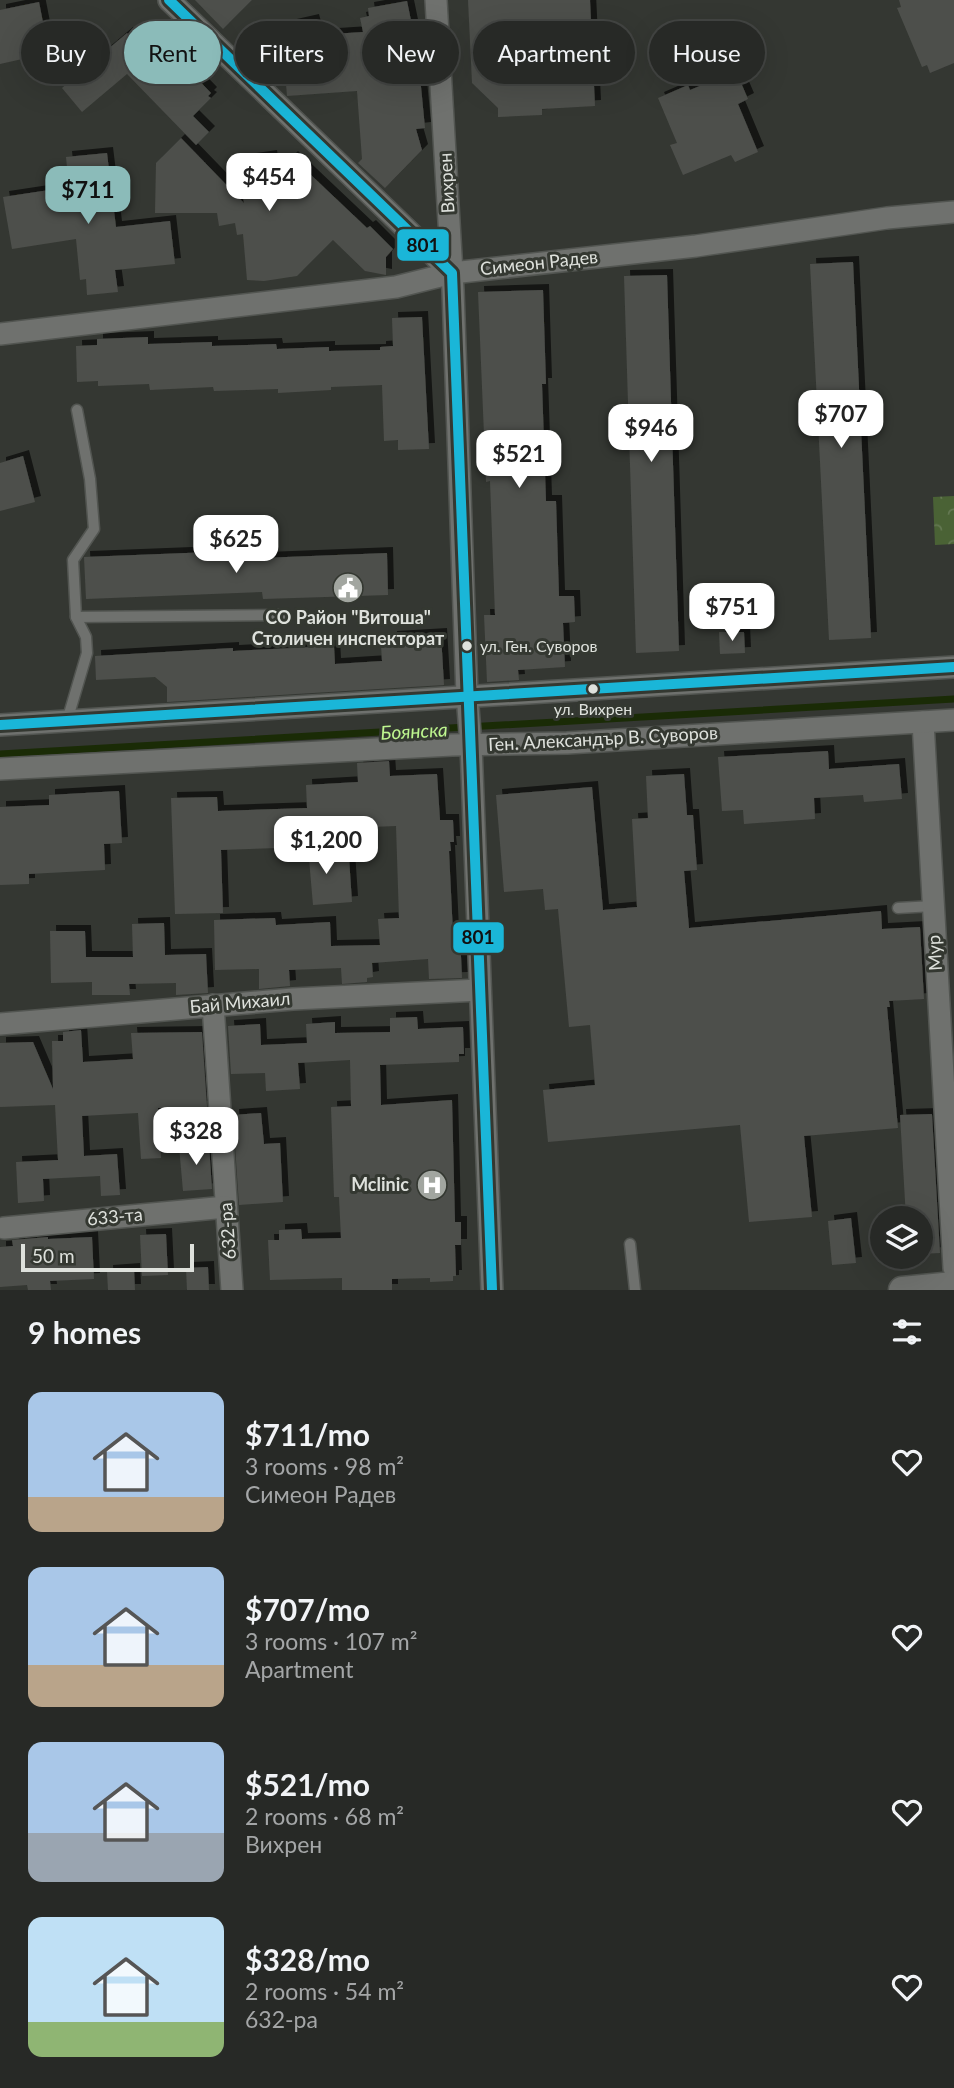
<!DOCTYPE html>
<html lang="en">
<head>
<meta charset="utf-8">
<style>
	body { margin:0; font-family:Lato,sans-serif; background:#333532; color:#f1f3f6; height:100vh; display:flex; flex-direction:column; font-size:26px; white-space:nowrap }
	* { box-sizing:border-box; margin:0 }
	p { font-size:23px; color:#a4a6a7 }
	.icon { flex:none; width:38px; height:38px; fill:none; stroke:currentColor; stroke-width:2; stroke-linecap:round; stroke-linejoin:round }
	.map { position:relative; height:1290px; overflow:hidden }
	.side { display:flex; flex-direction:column; background:#272926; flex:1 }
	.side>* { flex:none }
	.guide { position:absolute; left:21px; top:21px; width:914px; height:63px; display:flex; gap:14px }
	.tools { position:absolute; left:870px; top:1206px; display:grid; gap:14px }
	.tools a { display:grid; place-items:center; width:63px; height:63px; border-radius:50%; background:#272926; box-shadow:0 7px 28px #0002,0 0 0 2px #434543; font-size:35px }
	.scale { position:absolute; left:21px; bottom:18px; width:173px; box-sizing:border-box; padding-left:7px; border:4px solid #dee1dc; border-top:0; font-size:19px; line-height:24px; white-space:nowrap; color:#dee1dc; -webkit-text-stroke:5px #343831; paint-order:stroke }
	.price { position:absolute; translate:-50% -60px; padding:0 16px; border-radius:14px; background:#fff; color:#222; font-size:23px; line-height:46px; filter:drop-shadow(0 2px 4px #0008) }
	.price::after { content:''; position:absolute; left:50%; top:42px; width:21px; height:16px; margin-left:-10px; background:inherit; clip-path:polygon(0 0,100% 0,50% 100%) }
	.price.selected { background:#8bbbb9; color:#111 }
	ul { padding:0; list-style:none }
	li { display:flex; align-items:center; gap:21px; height:175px; padding:0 28px }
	li span { display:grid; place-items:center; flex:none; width:196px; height:140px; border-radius:14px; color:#555 }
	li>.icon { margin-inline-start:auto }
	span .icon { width:84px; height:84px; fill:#fffc; stroke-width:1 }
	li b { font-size:30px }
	h2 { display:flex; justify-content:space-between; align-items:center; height:84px; padding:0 28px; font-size:30px }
	.chip { padding:0 24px; border-radius:32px; background:#272926; box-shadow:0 7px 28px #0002,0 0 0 2px #434543; font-size:24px; line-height:63px }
	.chip.selected { background:#8bbbb9; color:#111 }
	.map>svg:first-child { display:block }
</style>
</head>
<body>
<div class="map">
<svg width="954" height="1290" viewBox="0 0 954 1290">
	<defs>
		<pattern id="park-crowns" width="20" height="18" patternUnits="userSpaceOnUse" patternTransform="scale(1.75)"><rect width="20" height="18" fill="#4a6235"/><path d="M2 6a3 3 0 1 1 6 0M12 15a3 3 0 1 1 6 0" fill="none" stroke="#647852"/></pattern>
		<filter id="shadow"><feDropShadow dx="6" dy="-6" stdDeviation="0" flood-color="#0009"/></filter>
	</defs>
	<rect width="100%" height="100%" fill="#343732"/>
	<!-- park -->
	<polygon fill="url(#park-crowns)" points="954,496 954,544 935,545 933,497"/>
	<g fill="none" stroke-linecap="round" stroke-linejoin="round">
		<!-- stream -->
		<polyline stroke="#1a2b06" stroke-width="7" points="0,754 954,699"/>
	</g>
	<!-- building -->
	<g fill="#4d4f4b" filter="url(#shadow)">
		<polygon points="195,0 252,0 223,29"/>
		<polygon points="468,0 590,0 595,106 542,109 542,115 498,117 498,108 472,83"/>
		<polygon points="899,0 954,0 954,63 930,73 927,65 922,67 897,8 901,7"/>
		<polygon points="407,1 414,35 416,35 425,128 416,129 422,150 385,188 358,163 362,159 357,91 287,96 284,60 271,63 264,31 313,20 317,35 363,32 360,18 369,16 368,8"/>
		<polygon points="39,2 49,53 0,64 0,10"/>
		<polygon points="142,28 183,70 186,67 211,93 208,96 211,98 193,116 209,132 196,145 127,74 82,112 62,88 127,33 132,39"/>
		<polygon points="736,71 748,99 738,104 758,152 735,162 731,155 683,175 670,145 677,143 658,98 688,85 690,90"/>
		<polygon points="181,138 244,203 237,161 271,156 274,175 292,157 367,228 370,226 393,249 386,257 386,275 365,271 333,240 297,276 264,281 247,280 243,234 237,235 235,223 219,226 217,213 155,213 156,163"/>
		<polygon points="107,153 116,227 170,221 175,264 115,270 118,292 87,295 86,279 80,280 76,239 12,249 3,197 69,187 66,157"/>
		<polygon points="853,262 871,638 829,640 810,264"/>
		<polygon points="667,275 679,651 636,653 624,276"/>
		<polygon points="543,290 546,384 542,384 546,501 556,501 559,596 574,596 575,622 563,623 565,667 518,670 519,680 487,682 484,615 495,615 490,481 486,482 478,292"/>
		<polygon points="422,317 429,449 398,450 398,440 384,441 382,385 331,387 331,390 278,393 278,389 214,391 213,387 150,390 149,384 98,386 98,381 77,382 76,346 97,345 97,339 148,337 148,344 212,342 212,346 276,344 277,349 329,347 329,351 380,350 380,347 393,346 392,318"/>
		<polygon points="23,456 35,502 0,511 0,463"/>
		<polygon points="261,550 261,558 387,553 388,595 263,599 262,592 86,599 84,557"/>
		<polygon points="719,632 744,632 745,653 720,654"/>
		<polygon points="441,634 444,685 167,702 167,687 155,677 96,680 95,656 233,648 233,651 334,646 335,664 382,661 381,645 391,644 391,637"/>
		<polygon points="828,751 829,769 899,764 902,799 864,802 863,795 814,798 815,819 744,824 743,810 722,811 718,757"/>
		<polygon points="389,761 390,776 437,774 440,820 453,820 454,842 450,842 451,851 449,851 453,934 460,934 462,978 429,979 428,959 372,963 373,977 367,978 367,982 342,984 341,968 289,970 290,986 259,989 259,969 215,970 214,920 275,918 276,925 330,922 331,946 380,945 378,919 399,918 396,826 347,828 352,902 313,905 308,847 221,850 223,913 175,914 171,798 217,797 218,811 307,808 306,785 358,782 357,763"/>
		<polygon points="684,774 687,815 693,815 697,870 684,871 689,928 881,911 882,929 920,927 924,999 889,1001 890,1007 887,1007 898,1128 804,1136 812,1217 749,1222 740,1125 548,1142 543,1090 595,1085 590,1025 569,1027 558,909 545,910 543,889 504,892 496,795 592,787 603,910 637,907 632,819 648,818 646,776"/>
		<polygon points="119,791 122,843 104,844 105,870 29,874 29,884 0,885 0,807 49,805 49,795"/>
		<polygon points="164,923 165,955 206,954 208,993 176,995 176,983 129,984 130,995 92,995 92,982 51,983 50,931 85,931 86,957 133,957 132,924"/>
		<polygon points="417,1017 418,1029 463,1027 464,1054 459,1054 459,1062 380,1065 381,1105 452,1100 455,1222 461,1222 461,1245 455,1245 456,1276 453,1276 453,1281 430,1282 430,1278 392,1279 392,1290 342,1290 342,1278 270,1280 268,1240 279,1240 279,1230 301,1229 302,1239 341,1238 339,1197 334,1197 331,1107 351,1106 350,1060 298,1063 300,1089 266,1091 265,1073 231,1074 228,1026 260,1024 261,1045 307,1043 306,1024 335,1022 335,1033 390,1032 390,1018"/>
		<polygon points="81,1030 83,1062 133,1059 131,1033 202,1032 207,1107 158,1108 161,1158 141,1159 138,1113 82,1116 84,1156 117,1154 120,1195 101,1196 100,1176 43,1179 44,1201 18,1203 16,1162 58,1160 55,1105 0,1107 0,1043 33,1042 53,1089 52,1041 63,1041 63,1032"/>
		<polygon points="261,1113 264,1144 280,1143 283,1202 239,1205 233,1115"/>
		<polygon points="932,1114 940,1253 920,1254 920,1218 906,1218 900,1115"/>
		<polygon points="209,1144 212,1189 183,1191 179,1146"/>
		<polygon points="851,1218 856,1263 832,1265 828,1221"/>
		<polygon points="166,1234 168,1275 142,1276 140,1235"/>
		<polygon points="48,1237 48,1239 92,1237 94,1279 50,1281 51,1290 28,1290 27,1285 0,1287 0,1247 13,1246 12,1240"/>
		<polygon points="208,1267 209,1290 187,1290 186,1268"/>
		<polygon points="134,1269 135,1290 108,1290 107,1271"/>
	</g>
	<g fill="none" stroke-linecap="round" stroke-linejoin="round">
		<!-- service casing -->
		<g stroke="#525551" stroke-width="13">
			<g id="service">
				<polyline points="76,617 282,615"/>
				<polyline points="67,721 87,653 86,637 76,617 73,560 94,529 90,479 77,410"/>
				<polyline points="898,908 933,906"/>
				<polyline points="630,1244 635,1290"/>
			</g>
		</g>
		<!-- minor casing -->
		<g stroke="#525551" stroke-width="24">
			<g id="minor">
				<polyline points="169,0 452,273"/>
				<polyline points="436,0 453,290 467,695 471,745 492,1290"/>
				<polyline points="0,334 396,287 452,273 696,246 887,218 954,212"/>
				<polyline points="923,722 954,1268"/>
				<polyline points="0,725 954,667"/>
				<polyline points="0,769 452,745 567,743 954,720"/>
				<polyline points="213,1005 232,1290"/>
				<polyline points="0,1024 293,999 480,990"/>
				<polyline points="4,1228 226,1207"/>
			</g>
		</g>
		<!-- tertiary casing -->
		<g stroke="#525551" stroke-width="29">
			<polyline id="tertiary" points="902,1290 954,1285"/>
		</g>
		<!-- service -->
		<use href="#service" stroke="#6f716e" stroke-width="10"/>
		<!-- minor -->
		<use href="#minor" stroke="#6f716e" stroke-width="21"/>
		<!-- tertiary -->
		<use href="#tertiary" stroke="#6f716e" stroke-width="26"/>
		<!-- bus-1 casing -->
		<g stroke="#343831" stroke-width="16">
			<g id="bus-1">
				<polyline points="169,0 452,273 492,1290"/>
				<polyline points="0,725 954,667"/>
			</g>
		</g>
		<!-- bus-1 -->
		<use href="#bus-1" stroke="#1ab6d8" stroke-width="10"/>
	</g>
	<!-- icons -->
	<defs>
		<g id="civic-disc" transform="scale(1.575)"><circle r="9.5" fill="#a2a6a0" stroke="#343831"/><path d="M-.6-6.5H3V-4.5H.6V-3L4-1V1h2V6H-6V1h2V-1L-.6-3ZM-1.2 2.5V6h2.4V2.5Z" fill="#fff"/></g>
		<g id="hospital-disc" transform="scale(1.575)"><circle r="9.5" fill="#a2a6a0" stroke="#343831"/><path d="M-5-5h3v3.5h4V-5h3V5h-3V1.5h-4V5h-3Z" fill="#fff"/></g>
	</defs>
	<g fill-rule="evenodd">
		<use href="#civic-disc" x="348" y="588"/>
		<use href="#hospital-disc" x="432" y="1185"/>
	</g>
	<!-- markers -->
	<g fill="#dee1dc" stroke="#343831" stroke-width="2.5">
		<circle cx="467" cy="646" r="6"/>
		<circle cx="593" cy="689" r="6"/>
	</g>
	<g text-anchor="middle" stroke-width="6" stroke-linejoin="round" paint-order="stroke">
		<!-- bus labels -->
		<g font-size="16" fill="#dee1dc" stroke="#343831" text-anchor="start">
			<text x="480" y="652">ул. Ген. Суворов</text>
			<text x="593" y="715" text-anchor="middle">ул. Вихрен</text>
		</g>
		<!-- street labels -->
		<g font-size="18" fill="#dee1dc" stroke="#343831">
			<text transform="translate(447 183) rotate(-93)" y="6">Вихрен</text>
			<text transform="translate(539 263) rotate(-6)" y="6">Симеон Радев</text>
			<text transform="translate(603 739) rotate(-3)" y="6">Ген. Александър В. Суворов</text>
			<text transform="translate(935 953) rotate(-93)" y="6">Мур</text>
			<text transform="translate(240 1003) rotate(-5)" y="6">Бай Михаил</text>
			<text transform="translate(115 1217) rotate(-5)" y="6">633-та</text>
			<text transform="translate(228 1231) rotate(-94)" y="6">632-ра</text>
		</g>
		<!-- poi labels -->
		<g font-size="18" font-weight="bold" fill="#dee1dc" stroke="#343831">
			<text x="348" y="624">СО Район "Витоша"<tspan x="348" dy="21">Столичен инспекторат</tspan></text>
			<text x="409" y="1191" text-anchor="end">Mclinic</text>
		</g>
		<!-- water labels -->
		<g font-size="19" font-style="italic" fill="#bef68f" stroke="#343831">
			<text transform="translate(414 731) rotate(-3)" y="7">Боянска</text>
		</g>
	</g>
	<g stroke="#343831" stroke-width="2.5">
		<rect x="396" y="228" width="54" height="34" rx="7" fill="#1ab6d8"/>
		<rect x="452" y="921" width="53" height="33" rx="7" fill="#1ab6d8"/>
	</g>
	<g font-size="19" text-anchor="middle" font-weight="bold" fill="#111">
		<text x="423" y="252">801</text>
		<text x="478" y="944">801</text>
	</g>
</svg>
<div class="tools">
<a><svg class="icon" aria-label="layers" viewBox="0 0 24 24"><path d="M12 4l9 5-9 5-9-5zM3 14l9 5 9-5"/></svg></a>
</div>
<div class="scale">50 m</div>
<b class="price" style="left:269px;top:213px">$454</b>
<b class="price selected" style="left:88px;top:226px">$711</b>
<b class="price" style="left:841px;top:450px">$707</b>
<b class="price" style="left:651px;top:464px">$946</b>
<b class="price" style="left:519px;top:490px">$521</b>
<b class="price" style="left:236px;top:575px">$625</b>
<b class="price" style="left:732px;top:643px">$751</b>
<b class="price" style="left:326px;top:876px">$1,200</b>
<b class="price" style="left:196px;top:1167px">$328</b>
<div class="guide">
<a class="chip">Buy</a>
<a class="chip selected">Rent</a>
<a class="chip">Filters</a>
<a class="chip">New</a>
<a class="chip">Apartment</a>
<a class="chip">House</a>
</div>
</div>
<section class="side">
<h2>9 homes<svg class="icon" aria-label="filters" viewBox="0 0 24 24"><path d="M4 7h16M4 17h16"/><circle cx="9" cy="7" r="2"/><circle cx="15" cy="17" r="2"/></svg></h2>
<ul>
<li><span style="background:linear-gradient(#a9c7e8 75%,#b9a48a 0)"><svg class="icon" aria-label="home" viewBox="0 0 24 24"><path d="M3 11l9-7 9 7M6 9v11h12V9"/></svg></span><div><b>$711/mo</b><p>3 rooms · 98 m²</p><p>Симеон Радев</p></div><svg class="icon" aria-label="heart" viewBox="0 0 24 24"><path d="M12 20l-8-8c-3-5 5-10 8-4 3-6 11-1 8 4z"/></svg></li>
<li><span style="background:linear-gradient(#a9c7e8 70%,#b9a48a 0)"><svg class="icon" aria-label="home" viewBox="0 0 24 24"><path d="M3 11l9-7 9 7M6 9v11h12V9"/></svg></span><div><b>$707/mo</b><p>3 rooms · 107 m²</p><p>Apartment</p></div><svg class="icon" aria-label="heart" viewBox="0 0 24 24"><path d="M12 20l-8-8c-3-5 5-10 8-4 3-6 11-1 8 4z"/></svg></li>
<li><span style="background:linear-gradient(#a9c7e8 65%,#9aa5b1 0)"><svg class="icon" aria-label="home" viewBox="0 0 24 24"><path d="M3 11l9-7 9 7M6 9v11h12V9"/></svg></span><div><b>$521/mo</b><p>2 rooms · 68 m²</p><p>Вихрен</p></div><svg class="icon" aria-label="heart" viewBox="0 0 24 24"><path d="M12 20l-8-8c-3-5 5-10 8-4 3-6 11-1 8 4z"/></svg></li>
<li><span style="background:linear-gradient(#bfe0f5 75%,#8fb573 0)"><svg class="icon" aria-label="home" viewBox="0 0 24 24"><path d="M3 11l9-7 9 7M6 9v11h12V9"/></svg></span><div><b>$328/mo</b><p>2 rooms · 54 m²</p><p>632-ра</p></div><svg class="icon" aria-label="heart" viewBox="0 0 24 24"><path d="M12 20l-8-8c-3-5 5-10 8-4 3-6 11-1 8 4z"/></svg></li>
</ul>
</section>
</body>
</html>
